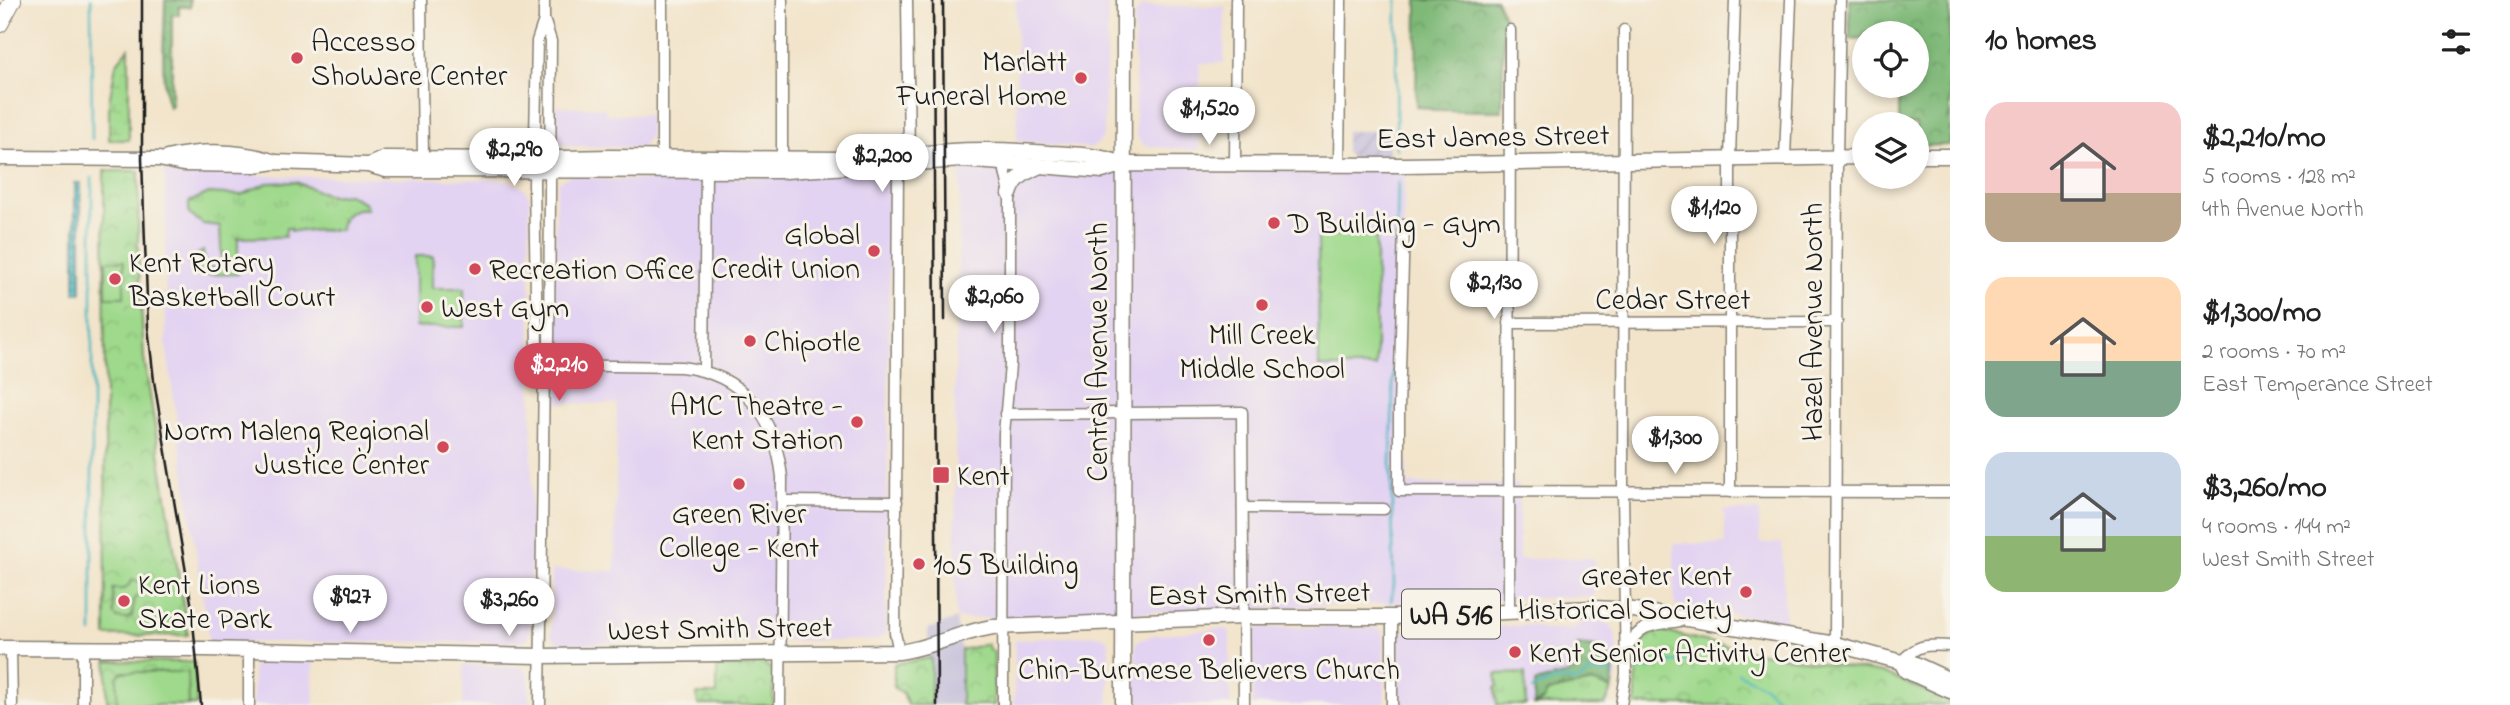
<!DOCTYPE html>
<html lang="en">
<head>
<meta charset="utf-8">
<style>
	body { margin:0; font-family:"Indie Flower",sans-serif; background:#f6f6f6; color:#222; height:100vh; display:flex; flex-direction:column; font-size:26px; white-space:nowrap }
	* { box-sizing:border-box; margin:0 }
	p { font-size:23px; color:#767676 }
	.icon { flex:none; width:38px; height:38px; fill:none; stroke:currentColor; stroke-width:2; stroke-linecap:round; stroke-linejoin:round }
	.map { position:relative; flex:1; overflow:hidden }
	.side { display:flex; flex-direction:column; background:#fff; width:560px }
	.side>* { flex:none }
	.tools { position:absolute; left:1852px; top:21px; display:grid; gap:14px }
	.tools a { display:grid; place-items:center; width:77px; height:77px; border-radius:50%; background:#fff; box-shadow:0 4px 10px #0003; font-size:35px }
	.price { position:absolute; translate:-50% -60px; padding:0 16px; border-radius:24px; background:#fff; color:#222; font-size:23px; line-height:46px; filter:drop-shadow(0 2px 4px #0008) }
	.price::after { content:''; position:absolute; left:50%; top:42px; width:21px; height:16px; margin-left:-10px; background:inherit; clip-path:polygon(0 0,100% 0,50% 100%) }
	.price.current { background:#d1495b; color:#fff }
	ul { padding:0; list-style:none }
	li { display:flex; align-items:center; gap:21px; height:175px; padding:0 35px }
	li span { display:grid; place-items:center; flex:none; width:196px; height:140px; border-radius:21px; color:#555 }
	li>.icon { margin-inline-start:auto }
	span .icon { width:84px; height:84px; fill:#fffc; stroke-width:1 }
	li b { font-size:30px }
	h2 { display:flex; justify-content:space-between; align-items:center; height:84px; padding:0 35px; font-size:30px }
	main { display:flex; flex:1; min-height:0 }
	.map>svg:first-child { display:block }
</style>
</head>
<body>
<main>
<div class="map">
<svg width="1950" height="705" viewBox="0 0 1950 705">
	<defs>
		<pattern id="industrial-furrows" width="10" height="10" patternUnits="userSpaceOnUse" patternTransform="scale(1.75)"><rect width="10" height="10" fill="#c6c0da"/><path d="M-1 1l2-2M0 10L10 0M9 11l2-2" fill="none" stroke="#aaa4ba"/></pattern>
		<pattern id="grass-tufts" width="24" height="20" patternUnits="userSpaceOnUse" patternTransform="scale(1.75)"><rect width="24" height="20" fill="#9fd98c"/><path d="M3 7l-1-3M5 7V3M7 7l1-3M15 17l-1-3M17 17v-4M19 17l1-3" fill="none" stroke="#88ba78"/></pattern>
		<pattern id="forest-crowns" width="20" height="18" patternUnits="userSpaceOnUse" patternTransform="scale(1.75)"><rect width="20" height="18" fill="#7fb978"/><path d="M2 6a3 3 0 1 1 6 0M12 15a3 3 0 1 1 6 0" fill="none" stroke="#6d9e67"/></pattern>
		<pattern id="wetland-marsh" width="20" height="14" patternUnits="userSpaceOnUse" patternTransform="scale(1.75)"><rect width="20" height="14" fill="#9fd98c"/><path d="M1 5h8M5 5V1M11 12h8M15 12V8" fill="none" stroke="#88ba78"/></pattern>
		<pattern id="park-crowns" width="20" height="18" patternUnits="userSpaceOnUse" patternTransform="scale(1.75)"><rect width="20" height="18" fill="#9fd98c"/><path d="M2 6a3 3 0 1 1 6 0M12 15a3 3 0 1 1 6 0" fill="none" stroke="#88ba78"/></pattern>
		<pattern id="water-rules" width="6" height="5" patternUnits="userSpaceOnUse" patternTransform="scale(1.75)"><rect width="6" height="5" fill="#46b5bf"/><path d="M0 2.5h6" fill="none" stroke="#3a929a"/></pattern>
	</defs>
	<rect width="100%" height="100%" fill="#f7f3e8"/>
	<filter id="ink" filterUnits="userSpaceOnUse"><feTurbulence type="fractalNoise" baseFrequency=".0143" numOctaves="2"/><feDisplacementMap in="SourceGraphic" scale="14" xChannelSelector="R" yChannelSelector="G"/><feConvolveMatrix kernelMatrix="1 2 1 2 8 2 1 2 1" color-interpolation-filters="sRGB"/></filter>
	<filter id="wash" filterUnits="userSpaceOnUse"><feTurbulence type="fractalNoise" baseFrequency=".00686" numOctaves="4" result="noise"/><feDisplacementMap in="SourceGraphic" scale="28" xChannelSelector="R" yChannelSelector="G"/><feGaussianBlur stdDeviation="1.57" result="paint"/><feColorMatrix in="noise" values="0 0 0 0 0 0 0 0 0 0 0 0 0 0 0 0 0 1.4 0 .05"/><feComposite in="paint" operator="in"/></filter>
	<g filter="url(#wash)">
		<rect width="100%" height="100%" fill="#f2e4ca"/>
		<!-- built -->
		<g fill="#e3d3f2">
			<polygon points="1016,0 1108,0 1104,129 1103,136 1098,144 1090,148 1017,141"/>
			<polygon points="1141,6 1225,6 1224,63 1200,63 1199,150 1144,146 1136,135 1134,17"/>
			<polygon points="556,106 605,108 605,114 649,115 650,135 642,147 568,146 560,143 556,137"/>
			<polygon points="961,157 1123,164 1405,165 1399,457 1407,460 1407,484 1519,484 1519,559 1594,558 1594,596 956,619 955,383"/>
			<polygon points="165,168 229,172 265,176 508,180 524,188 529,197 532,449 530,632 527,639 523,642 209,642 166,344"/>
			<polygon points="882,171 888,175 890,180 886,631 883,636 875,640 564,644 557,642 551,635 552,570 615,571 617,404 554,403 556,193 559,182 570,175 578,175 608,180 717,180 719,178"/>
			<polygon points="1724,510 1759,511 1760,543 1782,543 1785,622 1674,605 1674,543 1725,544"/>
			<polygon points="1583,621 1603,622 1609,625 1615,633 1618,655 1617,676 1608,705 1399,705 1400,635 1403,631 1532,625 1543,630 1575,629"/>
			<polygon points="1337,627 1377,628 1383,631 1385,705 1253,705 1254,628"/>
			<polygon points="1218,629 1226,629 1230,632 1230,705 1135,705 1136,642 1153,635"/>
			<polygon points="1098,635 1104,637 1109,641 1109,705 1014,705 1015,640"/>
			<polygon points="258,657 313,658 314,705 253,705 253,663"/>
			<polygon points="464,665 523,667 529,676 529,705 463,705"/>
		</g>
		<!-- industrial -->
		<polygon fill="url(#industrial-furrows)" points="1346,131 1389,131 1389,160 1356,160 1349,156 1346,151"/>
		<!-- railway -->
		<polygon fill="#c6c0da" points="956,619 961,650 961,705 928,705 928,629"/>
		<!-- grass -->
		<g fill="url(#grass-tufts)" stroke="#5e7a54" stroke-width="2">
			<path d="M296,182L330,196L348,194L365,203L367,209C353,207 340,215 341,230L291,231V228H286L285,237L238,238V274L197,275V264H189L190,259L203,251L205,268L222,267L220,226L203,224L189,214V202L209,193L241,195L267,183Z"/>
			<polygon points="1525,673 1526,705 1497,705 1496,687 1498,686 1496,674"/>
			<polygon points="1592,682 1612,689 1605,705 1536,705 1544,700 1547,692"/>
		</g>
		<!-- forest -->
		<g fill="url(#forest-crowns)" stroke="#4e6a4a" stroke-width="2">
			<path d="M165,0H190V7H179V15H172V105L169,107C159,81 165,28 165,0Z"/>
			<polygon points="1417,0 1496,0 1504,17 1502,111 1434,110 1416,106"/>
			<polygon points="1849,0 1950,0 1950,145 1916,146 1916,124 1899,124 1899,86 1916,86 1916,33 1864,33 1864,38 1850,39"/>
			<path d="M1578,645L1603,648L1614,666L1612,689L1592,682L1547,692L1544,700L1534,705L1535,683C1551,675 1567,678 1579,668Z"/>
		</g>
		<!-- wetland -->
		<polygon fill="url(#wetland-marsh)" stroke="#5e7a54" stroke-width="2" points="129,48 129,140 109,140 109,102 116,64"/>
		<!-- park -->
		<g fill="url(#park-crowns)" stroke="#5e7a54" stroke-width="2">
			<polygon points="104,171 139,171 138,245 144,358 188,635 106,636"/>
			<path d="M1652,629L1744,650L1882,673L1950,701V705H1635C1638,679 1631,648 1652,629Z"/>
			<polygon points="987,644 990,651 994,651 994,705 961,705 961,650"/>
			<polygon points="931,658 931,705 908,705 903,693 894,688 894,664"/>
			<polygon points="107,661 194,662 197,705 107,705"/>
			<polygon points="755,663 762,663 773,670 773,705 698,705 697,694 717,694 717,667 754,666"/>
		</g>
		<!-- pitch -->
		<g fill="#9fd98c" stroke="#5e7a54" stroke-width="2">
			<polygon points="1318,235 1376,235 1376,367 1319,367"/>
			<polygon points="415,256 433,256 432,288 464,288 464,327 415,327"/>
			<rect x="106" y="261" width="18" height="36"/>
			<polygon points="133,580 142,583 144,591 134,599 132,616 126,619 117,618 114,614 113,589 125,589"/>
			<polygon points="122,672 188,672 189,705 117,705 117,677"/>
		</g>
		<!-- water -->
		<rect fill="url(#water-rules)" stroke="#31686e" stroke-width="2" x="75" y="183" width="6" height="110"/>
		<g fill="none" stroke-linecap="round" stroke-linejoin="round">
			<!-- stream -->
			<g stroke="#46b5bf" stroke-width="2.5">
				<polyline points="91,0 92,139"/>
				<polyline points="1396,149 1397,0"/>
				<polyline points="92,178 92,633"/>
				<polyline points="1391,601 1394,585 1391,466 1398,182"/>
				<polyline points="1637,671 1686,659"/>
				<polyline points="1738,673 1764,686 1785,705"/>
				<path d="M1532,690C1547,680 1561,677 1578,681L1591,672L1611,673"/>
				<polyline points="1816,705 1817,705"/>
			</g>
		</g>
	</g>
	<g filter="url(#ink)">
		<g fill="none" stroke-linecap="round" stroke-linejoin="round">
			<!-- minor casing -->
			<g stroke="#878073" stroke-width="13">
				<g id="minor">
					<polyline points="421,0 423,159"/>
					<polyline points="662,0 662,158"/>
					<polyline points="907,0 909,155"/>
					<polyline points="544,20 537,41 534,185 537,347 544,365"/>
					<polyline points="1785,158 1791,0"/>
					<polyline points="782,160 782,0"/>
					<polyline points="1235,164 1236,0"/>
					<polyline points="1339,164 1341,0"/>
					<polyline points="1404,225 1399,409 1399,491 1950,492"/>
					<polyline points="1509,323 1837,322"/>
					<path d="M544,365L681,367C744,374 775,417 782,477L780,705"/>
					<polyline points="704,370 706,171"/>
					<polyline points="1005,414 1242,412 1244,705"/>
					<polyline points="1730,492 1730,158 1735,0"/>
					<polyline points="783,501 897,502"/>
					<polyline points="1243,508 1384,509"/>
					<polyline points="896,514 898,165"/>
					<polyline points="896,520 895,633 899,652"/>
					<polyline points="1509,611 1510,30"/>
					<polyline points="1835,644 1837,157 1840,0"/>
					<polyline points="11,648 12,705"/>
					<path d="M1627,648C1640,623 1654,625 1680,621"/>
					<polyline points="249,650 249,705"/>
					<path d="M1901,662C1918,643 1926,645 1950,646"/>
					<polyline points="83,705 83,649"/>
					<polyline points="540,705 544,365 549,347 551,41 544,19 544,0"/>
					<polyline points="1003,705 1004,434 1010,365 1010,194 1005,171 1005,162"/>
					<polyline points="1392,705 1392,617"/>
					<polyline points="1621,705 1626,674 1623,493 1624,30"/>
				</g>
			</g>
			<!-- major casing -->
			<g stroke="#878073" stroke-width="17">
				<g id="major">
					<path d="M913,155C959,148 1003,149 1049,153C1074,154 1099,155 1123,164"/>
					<polyline points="1916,156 1950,156"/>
					<polyline points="0,158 159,159 183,164 255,165 275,162 368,165 386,170 785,171 963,160 1103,171 1123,164 1405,165 1864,157"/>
					<path d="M167,158C201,150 239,150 272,161"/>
					<polyline points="369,165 385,158 517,159 610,157 840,159"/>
					<path d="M1010,194C1015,177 1025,173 1040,166"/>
					<path d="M0,648L203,649L541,656L899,652C931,648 960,632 993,627L1243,617H1392L1593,608L1634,610L1835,644L1901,662H1911L1950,680"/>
					<polyline points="1901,662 1906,671 1950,691"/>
					<polyline points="1123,705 1124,0"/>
				</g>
			</g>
			<!-- highway casing -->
			<g stroke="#878073" stroke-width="18">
				<polyline id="highway" points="0,24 13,0"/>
			</g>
			<!-- minor -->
			<use href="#minor" stroke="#fff" stroke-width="10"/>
			<!-- major -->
			<use href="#major" stroke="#fff" stroke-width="14"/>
			<!-- highway -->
			<use href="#highway" stroke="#fff" stroke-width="16"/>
			<!-- rail -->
			<g stroke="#1c1c1c" stroke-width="2.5">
				<polyline points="142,0 142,159 148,327 154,381 191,602 201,705"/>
				<polyline points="933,0 937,705"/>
				<polyline points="943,0 945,320"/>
			</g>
		</g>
	</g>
	<!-- markers -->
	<g fill="#d1495b" stroke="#f7f3e8" stroke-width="2.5">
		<circle cx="297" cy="58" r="7"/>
		<circle cx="1081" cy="78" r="7"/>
		<circle cx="1274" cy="223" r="7"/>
		<circle cx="874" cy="251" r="7"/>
		<circle cx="475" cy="269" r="7"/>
		<circle cx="115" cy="279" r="7"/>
		<circle cx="1262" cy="305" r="7"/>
		<circle cx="427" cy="307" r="7"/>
		<circle cx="750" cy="341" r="7"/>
		<circle cx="857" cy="422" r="7"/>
		<circle cx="443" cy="447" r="7"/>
		<rect x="932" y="466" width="18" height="18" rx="3.5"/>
		<circle cx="739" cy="484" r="7"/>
		<circle cx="919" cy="564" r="7"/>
		<circle cx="1746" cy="592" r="7"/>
		<circle cx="124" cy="601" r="7"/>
		<circle cx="1209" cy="640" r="7"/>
		<circle cx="1515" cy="652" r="7"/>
	</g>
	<g text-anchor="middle" stroke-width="6" stroke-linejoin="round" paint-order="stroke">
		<!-- shield labels -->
		<rect fill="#f7f3e8" stroke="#5e5c59" stroke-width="2" x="1402" y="589.5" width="98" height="49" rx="5"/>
		<g font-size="28" font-weight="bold" fill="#1c1c1c">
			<text x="1451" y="624">WA 516</text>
		</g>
		<!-- poi labels -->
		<g font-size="30" fill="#1c1c1c" stroke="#f7f3e8" text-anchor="start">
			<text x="311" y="51">Accesso<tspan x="311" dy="34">ShoWare Center</tspan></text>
			<text x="1067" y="71" text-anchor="end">Marlatt<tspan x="1067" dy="34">Funeral Home</tspan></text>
			<text x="1288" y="233">D Building - Gym</text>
			<text x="860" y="244" text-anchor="end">Global<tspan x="860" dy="34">Credit Union</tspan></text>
			<text x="129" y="272">Kent Rotary<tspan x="129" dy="34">Basketball Court</tspan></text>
			<text x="489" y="279">Recreation Office</text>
			<text x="441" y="317">West Gym</text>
			<text x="1262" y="344" text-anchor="middle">Mill Creek<tspan x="1262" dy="34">Middle School</tspan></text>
			<text x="764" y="351">Chipotle</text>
			<text x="843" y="415" text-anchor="end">AMC Theatre -<tspan x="843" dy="34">Kent Station</tspan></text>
			<text x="429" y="440" text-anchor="end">Norm Maleng Regional<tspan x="429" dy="34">Justice Center</tspan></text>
			<text x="957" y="485">Kent</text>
			<text x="739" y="523" text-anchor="middle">Green River<tspan x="739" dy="34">College - Kent</tspan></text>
			<text x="933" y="574">105 Building</text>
			<text x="1732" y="585" text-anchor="end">Greater Kent<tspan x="1732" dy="34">Historical Society</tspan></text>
			<text x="138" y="594">Kent Lions<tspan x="138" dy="34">Skate Park</tspan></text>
			<text x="1529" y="662">Kent Senior Activity Center</text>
			<text x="1209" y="679" text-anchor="middle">Chin-Burmese Believers Church</text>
		</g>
		<!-- street labels -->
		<g font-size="30" fill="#1c1c1c" stroke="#f7f3e8">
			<text transform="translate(1493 136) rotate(-1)" y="10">East James Street</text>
			<text x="1673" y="309">Cedar Street</text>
			<text transform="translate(1812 322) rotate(-90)" y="10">Hazel Avenue North</text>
			<text transform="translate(1097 352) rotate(-90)" y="10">Central Avenue North</text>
			<text transform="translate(1259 593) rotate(-1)" y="10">East Smith Street</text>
			<text transform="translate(720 628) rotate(-1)" y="10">West Smith Street</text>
		</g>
	</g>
</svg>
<div class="tools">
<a><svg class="icon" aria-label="locate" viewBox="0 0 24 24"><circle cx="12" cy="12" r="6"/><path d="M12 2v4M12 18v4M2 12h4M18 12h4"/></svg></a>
<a><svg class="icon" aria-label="layers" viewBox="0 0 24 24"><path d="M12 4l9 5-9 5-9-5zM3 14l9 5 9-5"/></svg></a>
</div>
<b class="price" style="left:1209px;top:147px">$1,520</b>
<b class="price" style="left:514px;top:188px">$2,290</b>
<b class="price" style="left:882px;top:194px">$2,200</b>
<b class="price" style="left:1714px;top:246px">$1,120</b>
<b class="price" style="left:1494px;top:321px">$2,130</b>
<b class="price" style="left:994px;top:335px">$2,060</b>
<b class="price current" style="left:559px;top:403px">$2,210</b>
<b class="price" style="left:1675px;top:476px">$1,300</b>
<b class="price" style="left:350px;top:635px">$927</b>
<b class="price" style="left:509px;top:638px">$3,260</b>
</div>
<section class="side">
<h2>10 homes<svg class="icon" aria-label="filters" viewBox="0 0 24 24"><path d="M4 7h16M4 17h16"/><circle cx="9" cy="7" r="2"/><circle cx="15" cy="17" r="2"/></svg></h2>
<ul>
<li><span style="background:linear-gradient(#f6c9c9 65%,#b9a48a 0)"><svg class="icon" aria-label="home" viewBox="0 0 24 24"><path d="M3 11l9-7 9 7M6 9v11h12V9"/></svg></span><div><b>$2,210/mo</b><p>5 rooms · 128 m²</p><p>4th Avenue North</p></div></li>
<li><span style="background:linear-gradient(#ffd9b3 60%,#7fa58c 0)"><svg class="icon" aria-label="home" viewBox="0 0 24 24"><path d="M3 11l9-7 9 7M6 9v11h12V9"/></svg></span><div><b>$1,300/mo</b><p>2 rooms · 70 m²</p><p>East Temperance Street</p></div></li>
<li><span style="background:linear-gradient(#c9d6e8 60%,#8fb573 0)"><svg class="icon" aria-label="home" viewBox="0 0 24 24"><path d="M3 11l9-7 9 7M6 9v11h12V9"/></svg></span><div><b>$3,260/mo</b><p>4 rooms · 144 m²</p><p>West Smith Street</p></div></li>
</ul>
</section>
</main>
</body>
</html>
